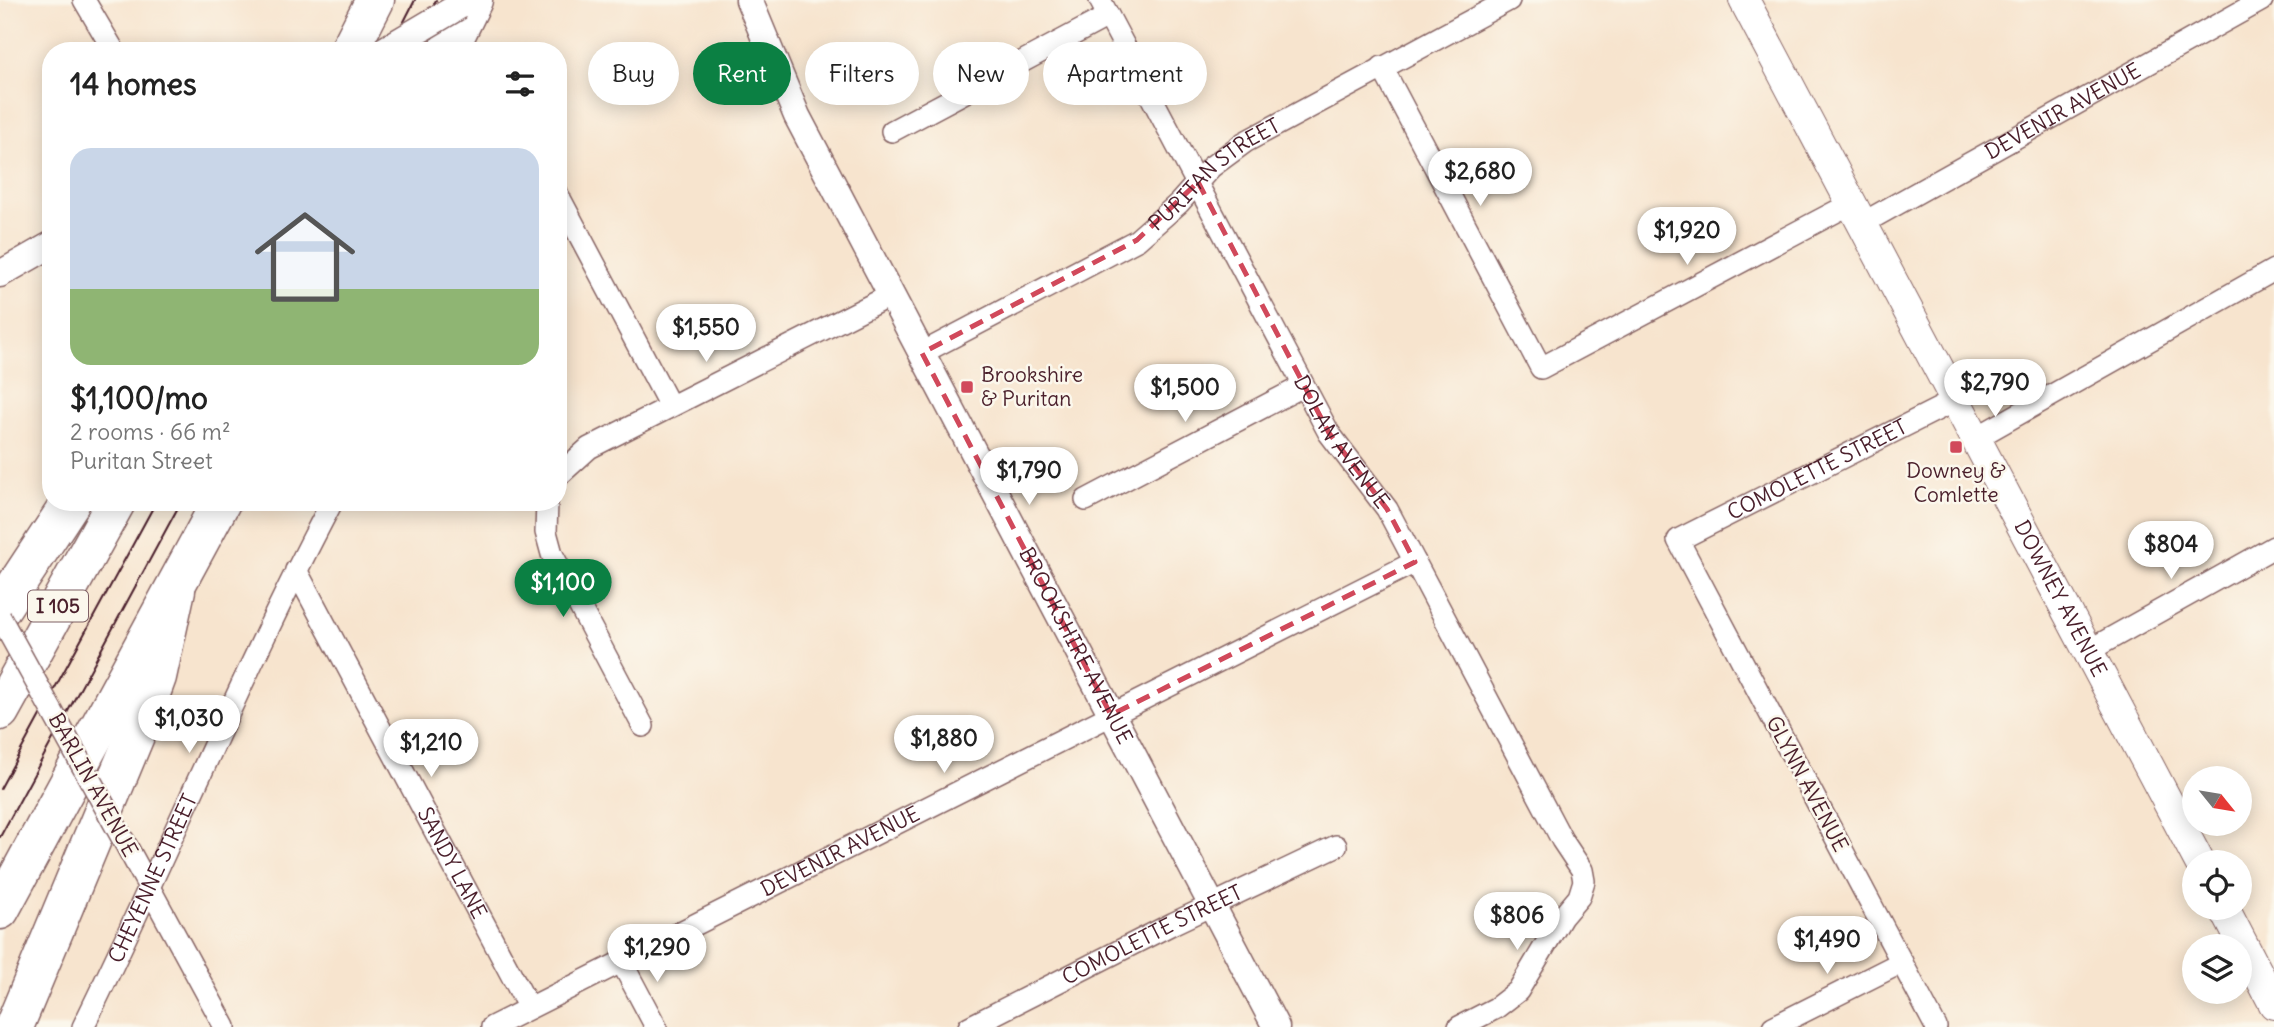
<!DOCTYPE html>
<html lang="en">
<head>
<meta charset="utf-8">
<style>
	body { margin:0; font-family:Delius,sans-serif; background:#f2f2f2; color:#222; height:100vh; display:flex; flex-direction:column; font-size:26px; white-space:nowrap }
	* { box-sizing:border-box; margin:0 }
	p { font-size:23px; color:#767676 }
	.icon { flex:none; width:38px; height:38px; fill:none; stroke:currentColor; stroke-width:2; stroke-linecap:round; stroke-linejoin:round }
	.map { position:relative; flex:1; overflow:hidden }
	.side { position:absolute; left:42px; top:42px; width:525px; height:469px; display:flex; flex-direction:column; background:#fff; border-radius:28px; box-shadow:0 4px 18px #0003 }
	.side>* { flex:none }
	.guide { position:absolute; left:588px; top:42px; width:665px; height:63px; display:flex; gap:14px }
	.needle { width:46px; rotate:120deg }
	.fabs { position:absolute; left:2182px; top:766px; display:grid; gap:14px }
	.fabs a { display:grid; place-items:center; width:70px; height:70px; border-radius:50%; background:#fff; box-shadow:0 4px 18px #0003; font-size:35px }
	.price { position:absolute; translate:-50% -60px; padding:0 16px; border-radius:24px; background:#fff; color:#222; font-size:23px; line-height:46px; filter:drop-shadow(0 2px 4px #0008) }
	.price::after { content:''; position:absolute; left:50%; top:42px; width:21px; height:16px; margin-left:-10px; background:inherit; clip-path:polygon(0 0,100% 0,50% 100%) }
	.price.current { background:#0b8043; color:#fff }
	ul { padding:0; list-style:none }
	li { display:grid; align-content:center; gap:14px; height:371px; padding:0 28px }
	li+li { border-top:2px solid #e0e0e0 }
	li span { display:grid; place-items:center; height:217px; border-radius:21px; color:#555 }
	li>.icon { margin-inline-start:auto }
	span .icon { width:126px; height:126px; fill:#fffc; stroke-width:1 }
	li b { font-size:30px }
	h2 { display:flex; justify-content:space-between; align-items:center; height:84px; padding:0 28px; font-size:30px }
	.tag { padding:0 24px; border-radius:32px; background:#fff; box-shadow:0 4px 18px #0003; font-size:24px; line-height:63px }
	.tag.current { background:#0b8043; color:#fff }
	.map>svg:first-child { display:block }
</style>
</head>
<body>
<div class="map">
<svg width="2274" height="1027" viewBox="0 0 2274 1027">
	<rect width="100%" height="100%" fill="#fbf7ec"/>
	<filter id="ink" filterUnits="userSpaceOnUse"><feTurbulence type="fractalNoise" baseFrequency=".0143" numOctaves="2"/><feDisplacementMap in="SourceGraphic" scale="14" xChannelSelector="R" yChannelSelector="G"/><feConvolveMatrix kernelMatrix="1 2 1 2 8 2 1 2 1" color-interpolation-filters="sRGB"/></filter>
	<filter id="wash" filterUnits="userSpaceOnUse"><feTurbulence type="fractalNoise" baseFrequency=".00686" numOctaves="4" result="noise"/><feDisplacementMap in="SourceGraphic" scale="28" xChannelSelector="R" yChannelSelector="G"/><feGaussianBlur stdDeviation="1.57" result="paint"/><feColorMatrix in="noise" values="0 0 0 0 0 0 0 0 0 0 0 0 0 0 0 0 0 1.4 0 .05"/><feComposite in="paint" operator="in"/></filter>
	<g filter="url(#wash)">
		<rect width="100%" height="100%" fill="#f7e4ce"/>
	</g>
	<g filter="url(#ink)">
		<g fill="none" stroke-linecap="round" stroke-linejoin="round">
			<!-- minor casing -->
			<g stroke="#876464" stroke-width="24">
				<g id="minor">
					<polyline points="84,0 114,51"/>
					<path id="s1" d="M1100,0L1329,433L1387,509L1562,840L1582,870L1584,881L1579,897L1562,917L1518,991L1496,1008L1459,1027"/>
					<polyline points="1382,67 1541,368 1852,203"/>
					<polyline points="892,131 1108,16"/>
					<polyline points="558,195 670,406"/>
					<path id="s2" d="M1863,223L2262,0"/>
					<path id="s3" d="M922,353L1137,240L1179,203L1211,167L1245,142L1509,0"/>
					<polyline points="1976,438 2274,270"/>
					<polyline points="558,476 589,448 891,295"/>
					<polyline points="1086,500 1303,386"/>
					<polyline points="547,502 546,532 552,554 643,726"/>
					<path id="s4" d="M296,570L529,1008"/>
					<polyline points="2088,651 2274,547"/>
					<polyline points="125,843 225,1027"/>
					<polyline points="621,961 656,1027"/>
					<path id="s5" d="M83,1027C169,853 241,673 332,502"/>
					<path id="s6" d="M492,1027L1415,562"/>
					<path id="s7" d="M969,1027L1174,923L1336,846"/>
					<polyline points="1773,1027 1902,962"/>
					<path id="s8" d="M1936,1027L1678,540L1956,400"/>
				</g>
			</g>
			<!-- tertiary casing -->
			<g stroke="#876464" stroke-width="29">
				<g id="tertiary">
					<path id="s9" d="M749,0L797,116L1276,1027"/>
					<polyline points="0,274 51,245"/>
				</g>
			</g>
			<!-- secondary casing -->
			<g stroke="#876464" stroke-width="32">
				<g id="secondary">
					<path id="s10" d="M1744,0L2200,863"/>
					<polyline points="2224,908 2274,1004"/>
				</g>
			</g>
			<!-- motorway casing -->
			<g stroke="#876464" stroke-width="41">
				<g id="motorway">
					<polyline points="349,51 375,0"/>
					<polyline points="448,51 473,0"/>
					<polyline points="0,610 71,502"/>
					<polyline points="0,711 116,502"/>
					<polyline points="0,910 221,502"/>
					<polyline points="14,1027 139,726 157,677 176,590"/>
				</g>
			</g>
			<!-- minor -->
			<use href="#minor" stroke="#fff" stroke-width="21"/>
			<!-- tertiary -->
			<use href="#tertiary" stroke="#fff" stroke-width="26"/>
			<!-- secondary -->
			<use href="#secondary" stroke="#fff" stroke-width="30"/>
			<!-- motorway -->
			<use href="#motorway" stroke="#fff" stroke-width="38"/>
			<!-- tram -->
			<g stroke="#4a1f2b" stroke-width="2">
				<polyline points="389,51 415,0"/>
				<polyline points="411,51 436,0"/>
				<polyline points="0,789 156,502"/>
				<polyline points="0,837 181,502"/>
			</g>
			<!-- minor-bridge casing -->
			<g stroke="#876464" stroke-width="24" stroke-linecap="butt">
				<polyline id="minor-bridge" points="0,617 125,843"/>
			</g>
			<!-- tertiary-bridge casing -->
			<g stroke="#876464" stroke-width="29" stroke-linecap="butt">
				<polyline id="tertiary-bridge" points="383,51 459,6"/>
			</g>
			<!-- minor-bridge -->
			<use href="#minor-bridge" stroke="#fff" stroke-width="21"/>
			<!-- tertiary-bridge -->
			<use href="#tertiary-bridge" stroke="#fff" stroke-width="26"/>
		</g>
	</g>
	<!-- marked area -->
	<path fill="none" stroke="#d1495b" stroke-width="5" stroke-dasharray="14 9" stroke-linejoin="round" d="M1198,182L1329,433L1387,509L1415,562L1111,715L922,353L1137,240Z"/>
	<!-- markers -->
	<g fill="#d1495b" stroke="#fbf7ec" stroke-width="2.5">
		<rect x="960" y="380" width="14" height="14" rx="3.5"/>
		<rect x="1949" y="440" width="14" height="14" rx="3.5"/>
	</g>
	<g text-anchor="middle" stroke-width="5" stroke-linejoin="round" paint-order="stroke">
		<!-- shield labels -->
		<rect fill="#fbf7ec" stroke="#7f6065" stroke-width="2" x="28" y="590.5" width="60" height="31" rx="5"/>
		<g font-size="19" font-weight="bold" fill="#4a1f2b">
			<text x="58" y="613">I 105</text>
		</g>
		<!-- street labels -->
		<g font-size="21" fill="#4a1f2b" stroke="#fbf7ec">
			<text dy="7" stroke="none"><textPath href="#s2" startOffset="229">DEVENIR AVENUE</textPath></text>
			<text dy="7" stroke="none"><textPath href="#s3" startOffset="345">PURITAN STREET</textPath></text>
			<text dy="7" stroke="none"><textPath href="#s1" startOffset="504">DOLAN AVENUE</textPath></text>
			<text dy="7" stroke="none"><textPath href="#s8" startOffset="707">COMOLETTE STREET</textPath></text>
			<text dy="7" stroke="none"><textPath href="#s10" startOffset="677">DOWNEY AVENUE</textPath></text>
			<text dy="7" stroke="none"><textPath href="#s9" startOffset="724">BROOKSHIRE AVENUE</textPath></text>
			<text transform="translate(1807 784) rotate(62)" y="7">GLYNN AVENUE</text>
			<text transform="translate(93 785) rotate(61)" y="7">BARLIN AVENUE</text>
			<text dy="7" stroke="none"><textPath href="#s6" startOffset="390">DEVENIR AVENUE</textPath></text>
			<text dy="7" stroke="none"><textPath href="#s4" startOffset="332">SANDY LANE</textPath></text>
			<text dy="7" stroke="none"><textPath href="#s5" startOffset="164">CHEYENNE STREET</textPath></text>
			<text dy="7" stroke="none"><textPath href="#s7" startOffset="205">COMOLETTE STREET</textPath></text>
		</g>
		<!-- poi labels -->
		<g font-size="21" fill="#4a1f2b" stroke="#fbf7ec" text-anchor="start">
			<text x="981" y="382">Brookshire<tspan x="981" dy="24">&amp; Puritan</tspan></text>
			<text x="1956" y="478" text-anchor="middle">Downey &amp;<tspan x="1956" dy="24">Comlette</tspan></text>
		</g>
	</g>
</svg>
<div class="fabs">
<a><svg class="needle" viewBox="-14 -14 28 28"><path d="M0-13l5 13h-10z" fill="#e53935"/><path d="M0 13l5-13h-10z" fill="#767676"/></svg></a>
<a><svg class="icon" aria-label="locate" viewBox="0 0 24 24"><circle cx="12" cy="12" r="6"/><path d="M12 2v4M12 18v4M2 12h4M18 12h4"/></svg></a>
<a><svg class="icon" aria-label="layers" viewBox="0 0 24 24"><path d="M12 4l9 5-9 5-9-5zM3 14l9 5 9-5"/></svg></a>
</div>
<b class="price" style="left:1480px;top:208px">$2,680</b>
<b class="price" style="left:1687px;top:267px">$1,920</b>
<b class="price" style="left:706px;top:364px">$1,550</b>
<b class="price" style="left:1995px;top:419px">$2,790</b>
<b class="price" style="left:1185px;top:424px">$1,500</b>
<b class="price" style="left:1029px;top:507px">$1,790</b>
<b class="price" style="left:2171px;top:581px">$804</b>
<b class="price current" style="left:563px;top:619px">$1,100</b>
<b class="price" style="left:189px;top:755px">$1,030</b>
<b class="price" style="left:944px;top:775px">$1,880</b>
<b class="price" style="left:431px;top:779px">$1,210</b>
<b class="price" style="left:1517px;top:952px">$806</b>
<b class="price" style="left:1827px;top:976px">$1,490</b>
<b class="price" style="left:657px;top:984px">$1,290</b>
<div class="guide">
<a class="tag">Buy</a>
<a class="tag current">Rent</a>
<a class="tag">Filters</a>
<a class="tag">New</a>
<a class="tag">Apartment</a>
</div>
<section class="side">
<h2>14 homes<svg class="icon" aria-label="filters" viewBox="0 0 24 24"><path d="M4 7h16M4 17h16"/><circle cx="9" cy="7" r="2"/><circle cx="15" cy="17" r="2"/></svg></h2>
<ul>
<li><span style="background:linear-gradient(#c9d6e8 65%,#8fb573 0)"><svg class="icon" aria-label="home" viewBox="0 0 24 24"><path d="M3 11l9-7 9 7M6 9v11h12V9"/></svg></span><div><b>$1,100/mo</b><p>2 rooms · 66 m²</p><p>Puritan Street</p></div></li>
</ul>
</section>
</div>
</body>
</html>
